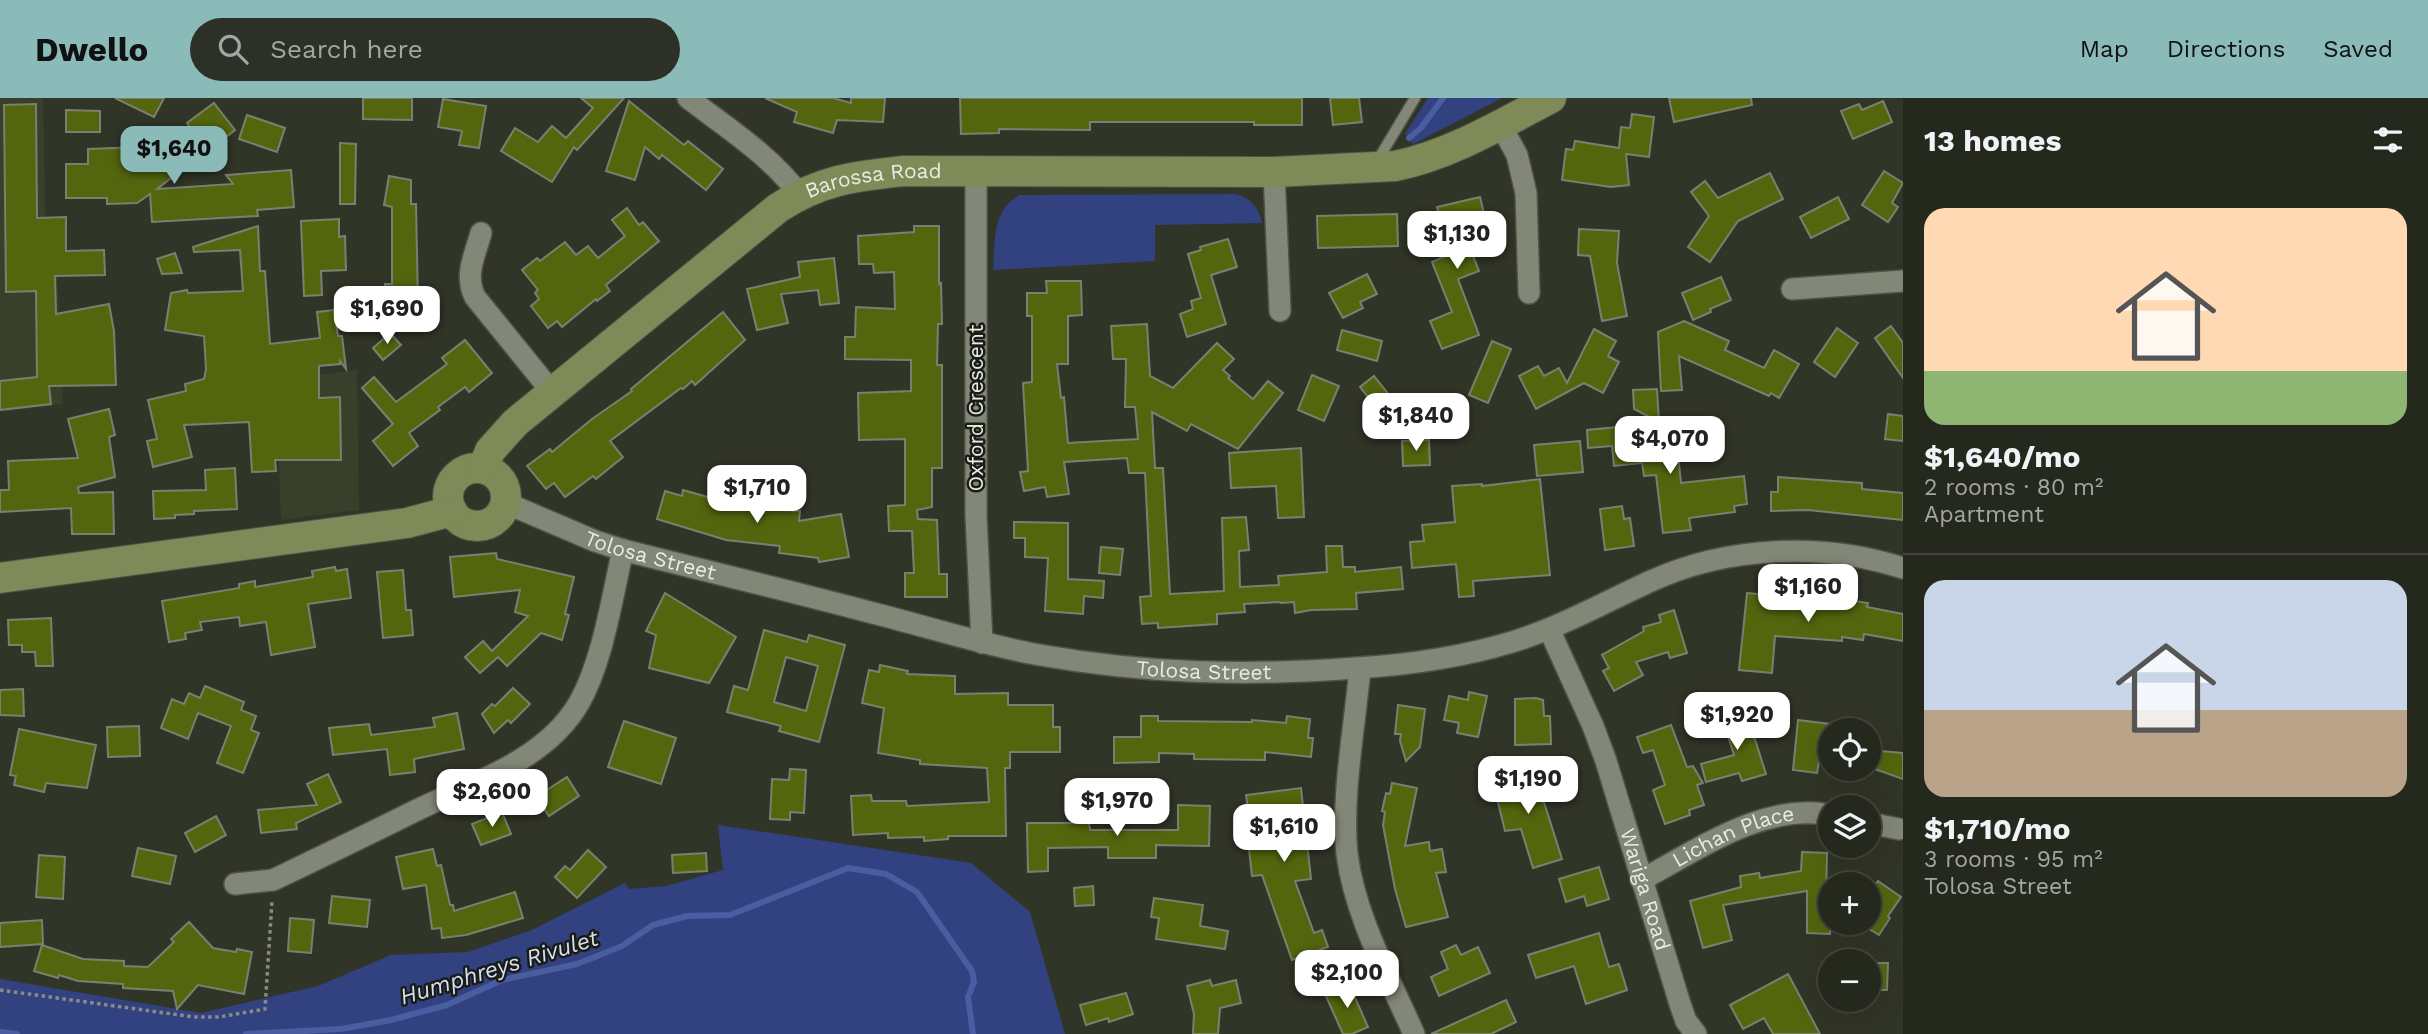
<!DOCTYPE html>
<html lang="en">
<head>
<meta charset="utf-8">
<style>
	body { margin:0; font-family:"Work Sans",sans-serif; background:#2d3026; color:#f1f3f6; height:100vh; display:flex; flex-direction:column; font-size:26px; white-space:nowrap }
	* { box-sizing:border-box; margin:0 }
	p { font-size:23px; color:#a3a6a4 }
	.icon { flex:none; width:38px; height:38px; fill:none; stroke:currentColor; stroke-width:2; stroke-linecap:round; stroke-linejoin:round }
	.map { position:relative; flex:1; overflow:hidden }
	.drawer { display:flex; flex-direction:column; background:#25281d; width:525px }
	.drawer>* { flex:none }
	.tools { position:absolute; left:1818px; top:620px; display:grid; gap:14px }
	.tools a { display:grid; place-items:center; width:63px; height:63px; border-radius:50%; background:#25281d; box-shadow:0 7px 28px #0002,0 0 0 2px #42443b; font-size:35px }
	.price { position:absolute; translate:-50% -60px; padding:0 16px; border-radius:14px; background:#fff; color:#222; font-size:23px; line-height:46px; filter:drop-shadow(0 2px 4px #0008) }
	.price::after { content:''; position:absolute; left:50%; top:42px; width:21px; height:16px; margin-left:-10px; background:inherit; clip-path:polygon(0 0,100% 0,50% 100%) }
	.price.active { background:#8bbbb9; color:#111 }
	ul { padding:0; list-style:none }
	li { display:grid; align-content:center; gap:14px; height:371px; padding:0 21px }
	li+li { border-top:2px solid #42443b }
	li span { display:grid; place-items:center; height:217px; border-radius:21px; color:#555 }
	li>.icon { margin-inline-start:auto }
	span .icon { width:126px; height:126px; fill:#fffc; stroke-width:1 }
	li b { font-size:30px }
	h2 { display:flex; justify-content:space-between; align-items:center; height:84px; padding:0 21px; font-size:30px }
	header { display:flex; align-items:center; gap:42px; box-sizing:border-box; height:98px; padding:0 35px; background:#8bbbb9; color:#111 }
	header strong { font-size:33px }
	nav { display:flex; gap:38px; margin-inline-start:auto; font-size:24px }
	.search { width:490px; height:63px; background:#2d3026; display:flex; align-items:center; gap:18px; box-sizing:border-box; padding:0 24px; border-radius:38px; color:#a3a6a4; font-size:26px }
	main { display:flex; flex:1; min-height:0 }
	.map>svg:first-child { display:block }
</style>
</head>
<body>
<header>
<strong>Dwello</strong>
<div class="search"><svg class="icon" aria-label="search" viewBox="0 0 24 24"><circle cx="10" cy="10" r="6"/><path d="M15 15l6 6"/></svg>Search here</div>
<nav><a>Map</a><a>Directions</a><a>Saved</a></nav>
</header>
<main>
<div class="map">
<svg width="1903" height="936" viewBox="0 0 1903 936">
	<rect width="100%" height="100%" fill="#313527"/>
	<!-- built -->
	<g fill="#393f2b">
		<polygon points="0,0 43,0 46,143 56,143 63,306 0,314"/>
		<polygon points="357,272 359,412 281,422 276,282"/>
	</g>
	<!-- green -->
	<g fill="#324281">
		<polygon points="1428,0 1502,0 1413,46 1405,36"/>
		<path d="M1235,96C1250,99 1259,110 1262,125L1155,127V163L993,172C995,144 992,111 1020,97Z"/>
		<polygon points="718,727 971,765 1030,814 1065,936 0,936 0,881 201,915 318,888 391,857 468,854 532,832 625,785 629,791 666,788 723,772"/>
	</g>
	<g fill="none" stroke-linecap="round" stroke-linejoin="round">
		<!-- stream -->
		<g stroke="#4a5da0" stroke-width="6">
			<polyline points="1409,40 1421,30 1443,0"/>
			<polyline points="0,934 17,936"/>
			<polyline points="246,936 341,931 391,922 447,907 502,882 577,866 622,848 653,827 687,818 730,817 848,770 886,776 917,794 972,873 974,884 968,899 973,936"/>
		</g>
	</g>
	<!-- building -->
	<g fill="#53660e" stroke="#7a8070" stroke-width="2" fill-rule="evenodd">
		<polygon points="115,0 164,0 154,19"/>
		<polygon points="363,0 412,0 412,22 363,21"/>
		<polygon points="581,0 624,0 577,52 574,49 552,84 501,53 515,30 538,44 552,28 566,40 593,10"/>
		<polygon points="765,0 833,0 851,5 851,0 885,0 883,24 837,22 833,35 794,24 797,14"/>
		<polygon points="960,0 1302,0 1302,27 1254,27 1254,24 1090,24 1090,32 999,31 999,35 961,36"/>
		<polygon points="1330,0 1359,0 1362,24 1333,27"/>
		<polygon points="1669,0 1751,0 1752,7 1674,24"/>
		<polygon points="443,1 486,8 479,50 459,47 462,33 438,29"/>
		<polygon points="629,3 684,47 688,43 723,71 706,92 662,57 659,61 645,49 635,82 606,73"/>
		<polygon points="1883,3 1892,24 1853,41 1841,13 1859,6 1862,12"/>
		<polygon points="214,5 235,32 208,53 187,25"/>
		<polygon points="36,6 37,120 66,119 66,153 104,152 105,177 55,178 56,216 109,206 114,233 116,287 49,288 51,306 0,312 0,283 37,279 36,193 6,194 4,7"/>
		<polygon points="66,12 100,13 100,34 66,34"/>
		<polygon points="1632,16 1654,19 1649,59 1626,56 1629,87 1611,89 1562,82 1566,51 1573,52 1575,43 1619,50 1621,29 1630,30"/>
		<polygon points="247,17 285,30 277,54 239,41"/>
		<polygon points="340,45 356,46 355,106 340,106"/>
		<polygon points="159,47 177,50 174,68 184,70 157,91 233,86 226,77 291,72 294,109 257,112 258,118 152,124 150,96 137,105 107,106 107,100 66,100 66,66 88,66 88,51 139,49 130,69"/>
		<polygon points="1884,73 1903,85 1892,105 1898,109 1888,124 1862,107"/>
		<polygon points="1770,75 1783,101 1738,123 1710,164 1688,149 1709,118 1691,94 1705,83 1718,100"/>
		<polygon points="389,78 411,82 411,106 416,106 418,204 409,204 409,224 385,224 385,186 392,186 392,109 384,107"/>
		<polygon points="1480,99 1486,124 1462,130 1479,173 1458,181 1479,237 1442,251 1430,223 1452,214 1432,164 1448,157 1437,109"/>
		<polygon points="1838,99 1849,121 1811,140 1800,119"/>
		<polygon points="627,110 639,127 643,124 659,143 606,187 610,193 597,203 596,201 562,229 557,223 548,230 531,208 539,201 535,195 538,192 522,172 537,160 540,163 565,144 576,157 588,148 598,160 625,138 612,122"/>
		<polygon points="1397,116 1398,148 1318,150 1317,118"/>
		<polygon points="339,121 339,139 345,138 346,172 321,173 322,197 304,198 301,123"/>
		<polygon points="258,128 260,173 265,173 270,246 320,240 317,214 334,212 338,238 342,238 346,271 340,263 340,266 319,268 319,300 340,299 341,362 275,362 276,373 252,374 249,324 184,327 192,359 153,369 147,343 157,341 148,302 186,293 185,286 204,281 206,271 204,238 165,232 171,195 187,192 188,195 243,193 240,152 194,154 193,149"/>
		<polygon points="914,128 939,128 939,186 941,185 942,226 938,226 937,267 942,267 942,370 932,370 932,409 917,412 918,421 937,422 939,476 947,476 947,499 905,499 905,475 914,475 912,433 889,433 888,408 905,407 905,341 859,342 858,295 911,293 911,262 845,261 845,239 855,239 856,209 895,211 894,174 874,175 873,166 859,166 858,138 914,134"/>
		<polygon points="1579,131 1619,133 1617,165 1627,218 1602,223 1590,158 1578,157"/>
		<polygon points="1228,141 1237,169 1211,177 1226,226 1187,239 1180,216 1193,211 1191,203 1201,200 1188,156 1201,152 1200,149"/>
		<polygon points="175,155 182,175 162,176 157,161"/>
		<polygon points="834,160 839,205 820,207 818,192 781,196 788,225 757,232 747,191 800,179 798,164"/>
		<polygon points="1367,176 1377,196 1360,204 1363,210 1343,220 1329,195"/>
		<polygon points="1721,179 1731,202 1710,211 1711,214 1693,222 1682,195"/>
		<polygon points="1046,183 1081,183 1082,217 1068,218 1068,266 1057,266 1061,300 1064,299 1068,345 1138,341 1135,309 1125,309 1126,261 1113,261 1111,228 1147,226 1150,278 1173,290 1217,245 1234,261 1223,272 1230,278 1228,280 1253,301 1268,283 1283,295 1238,351 1191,326 1187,333 1152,314 1155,370 1163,370 1170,496 1224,493 1222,420 1246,419 1249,452 1239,453 1240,489 1279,487 1278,478 1327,474 1326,448 1342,448 1343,469 1355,469 1355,474 1401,469 1403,491 1356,495 1357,511 1311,512 1295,515 1294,504 1281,505 1280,504 1244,506 1245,514 1217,516 1217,526 1158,530 1158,525 1142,526 1140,499 1151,498 1145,375 1129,375 1127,360 1064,364 1069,396 1047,399 1045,389 1024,393 1020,374 1028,373 1023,285 1032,284 1032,218 1027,218 1027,195 1047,195"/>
		<polygon points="723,214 745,242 695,287 692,283 683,291 681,290 610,343 623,359 596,381 593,378 565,399 554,385 546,391 527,368 550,351 552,354 592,321 632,293 631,291"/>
		<polygon points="1684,223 1729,243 1725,252 1764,270 1774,252 1799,266 1779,300 1771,295 1769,298 1679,258 1682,292 1661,293 1658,234"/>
		<polygon points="1891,228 1903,245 1903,280 1875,240"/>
		<polygon points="1837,230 1858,245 1835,279 1814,264"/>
		<polygon points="1594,231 1616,243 1608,258 1619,264 1603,295 1584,285 1536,311 1519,278 1538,268 1544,278 1559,270 1567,285"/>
		<polygon points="1342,232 1382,243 1377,263 1337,252"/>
		<polygon points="390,235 401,247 383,262 373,250"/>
		<polygon points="465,242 492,275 469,294 465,289 438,309 440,312 409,335 418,348 393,368 373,343 393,326 362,290 374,279 396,304 447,266 442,260"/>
		<polygon points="1492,243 1511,251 1488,305 1469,297"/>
		<polygon points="1312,277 1339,288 1324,323 1298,312"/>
		<polygon points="1374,278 1390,298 1376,309 1360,289"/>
		<polygon points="1657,291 1659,324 1634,311 1633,292"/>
		<polygon points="109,311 115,337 109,339 115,379 78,389 79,395 113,394 114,436 72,436 71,410 0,414 0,392 9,392 8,363 78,360 68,321"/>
		<polygon points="1888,316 1903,318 1903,343 1885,341"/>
		<polygon points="1659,325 1660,348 1677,346 1681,385 1744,378 1747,406 1734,408 1735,414 1689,420 1691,432 1663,435 1656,377 1644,378 1642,365 1614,368 1612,348 1588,350 1587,332"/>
		<polygon points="1429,342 1430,367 1403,368 1402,343"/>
		<polygon points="1580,343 1583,374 1537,378 1534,347"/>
		<polygon points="1301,350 1304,419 1278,420 1276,388 1231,390 1229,355"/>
		<polygon points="235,370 237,411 194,413 194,416 175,417 175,420 154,421 153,393 206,392 205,372"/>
		<polygon points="1778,379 1862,385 1862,391 1903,395 1903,422 1808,412 1771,413 1771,394 1778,394"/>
		<polygon points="1540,381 1550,477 1473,483 1474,498 1459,499 1456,466 1412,470 1410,444 1424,443 1422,427 1455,424 1452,388 1482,386 1482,388"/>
		<polygon points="683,392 729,405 730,399 785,407 784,412 800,413 799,423 841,416 849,459 819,464 818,460 779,455 780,448 726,442 657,421 665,393 682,398"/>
		<polygon points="1622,408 1624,421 1630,420 1634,448 1605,452 1600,411"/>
		<polygon points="1014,424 1068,425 1068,481 1104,483 1103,500 1084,498 1083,516 1045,513 1048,460 1025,459 1025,440 1014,440"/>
		<polygon points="1101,449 1123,451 1120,477 1099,475"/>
		<polygon points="496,455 497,461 574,479 565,516 569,517 562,542 541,535 507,568 498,559 480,575 465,559 483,543 492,553 528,518 515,514 520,492 454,499 450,459"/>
		<polygon points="335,469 336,473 347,471 351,500 308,506 315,549 271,557 266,524 240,528 239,519 200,524 202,532 185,535 186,541 169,544 162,503 239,490 239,486 255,483 255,489 313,479 312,473"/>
		<polygon points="403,472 406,512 411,512 413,537 383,540 377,474"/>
		<polygon points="665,495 736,539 709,585 649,570 656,537 646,533"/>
		<polygon points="1747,495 1807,501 1808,496 1868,505 1867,509 1903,516 1903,543 1864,536 1863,542 1842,539 1842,543 1775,538 1772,575 1739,572"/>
		<polygon points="1674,512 1687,555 1670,560 1668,554 1636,564 1643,577 1614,593 1603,573 1609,570 1602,557 1644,533 1643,529 1661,524 1659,517"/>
		<polygon points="51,520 53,568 36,568 35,554 22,554 22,547 9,547 8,522"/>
		<path d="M764,532L807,544L809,537L845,547L819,644L779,633L781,628L727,614L734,588L748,592ZM786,559L818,568L806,613L774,604Z"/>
		<polygon points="880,567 908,573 907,576 955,578 955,596 1008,595 1008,607 1053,607 1053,629 1060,629 1060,654 1010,654 1010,670 1005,670 1006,738 948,738 948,741 924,743 924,739 888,740 888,735 853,737 851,698 871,697 872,703 906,703 907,708 989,704 987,670 920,666 920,662 878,655 884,610 862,605 869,572 879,574"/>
		<polygon points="205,588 244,604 241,612 256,618 251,632 259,635 243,675 217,665 231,628 198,615 188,641 161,630 172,601 184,606 189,595 200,600"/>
		<polygon points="513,590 530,606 511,625 508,622 494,635 482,616 492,606 495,608"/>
		<polygon points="23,591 24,618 0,617 0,592"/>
		<polygon points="1469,594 1487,598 1478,639 1457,635 1459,625 1444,622 1449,598 1468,602"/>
		<polygon points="1536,600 1543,602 1544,618 1550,618 1551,646 1515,647 1515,601"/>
		<polygon points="1398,607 1425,611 1420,649 1406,663 1400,643 1401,636 1395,636"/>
		<polygon points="1746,613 1766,676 1742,683 1739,675 1706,684 1701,666 1734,657 1722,620"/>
		<polygon points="457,615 464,651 414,661 415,674 390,677 387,651 333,657 329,630 369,626 371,637 435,629 433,620"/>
		<polygon points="1141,618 1158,618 1158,623 1252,624 1252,622 1286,625 1287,618 1310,621 1308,640 1313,640 1311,659 1265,654 1265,662 1194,661 1194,656 1159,655 1159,664 1114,665 1114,639 1141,639"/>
		<polygon points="1798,622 1830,626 1829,664 1819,663 1817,675 1793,672"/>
		<polygon points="624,623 676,640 661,686 608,669"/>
		<polygon points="1671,627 1687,669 1693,668 1703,685 1697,687 1704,707 1689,712 1690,717 1665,726 1653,692 1665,687 1653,652 1643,655 1637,639"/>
		<polygon points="139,628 140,658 108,659 107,629"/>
		<polygon points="19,631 96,647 87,690 46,685 44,694 14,687 16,678 10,677"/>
		<polygon points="1869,652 1903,655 1903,681 1869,669"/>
		<polygon points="790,671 806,672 804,715 790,714 790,722 770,721 772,681 789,682"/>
		<polygon points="1538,673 1543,701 1562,761 1533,770 1521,731 1505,733 1493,684"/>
		<polygon points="328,676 341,704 296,725 297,731 261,735 258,712 317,707 307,686"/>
		<polygon points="567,679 579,698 549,718 536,699"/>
		<polygon points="1392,685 1417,690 1405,748 1429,744 1430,753 1442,751 1446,774 1436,775 1448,819 1406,829 1395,791 1383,727 1385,714 1382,713 1386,695 1390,696"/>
		<polygon points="1301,690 1311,781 1295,783 1314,835 1322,832 1328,849 1292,862 1262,777 1252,778 1247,733 1251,732 1246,697"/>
		<polygon points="1178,707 1210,708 1209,748 1156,747 1156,760 1108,760 1108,749 1048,750 1048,773 1028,774 1027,725 1089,725 1090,732 1178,732"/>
		<polygon points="502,714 511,736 481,747 472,726"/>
		<polygon points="216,718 226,737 195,754 185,735"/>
		<polygon points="138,750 176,758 170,786 132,778"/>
		<polygon points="433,751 437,768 441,767 450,807 453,807 454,813 515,794 523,820 466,837 442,840 441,830 432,831 426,787 403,791 396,759"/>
		<polygon points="588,752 606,769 577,800 555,779 565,768 570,772"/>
		<polygon points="1802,754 1827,755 1826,803 1830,803 1830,836 1807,835 1807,793 1723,807 1732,842 1703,850 1690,803 1741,789 1740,778 1759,775 1760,780 1801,773"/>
		<polygon points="706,755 707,773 673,775 672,757"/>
		<polygon points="39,757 65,759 63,801 36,799"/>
		<polygon points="1599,769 1609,801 1587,808 1584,798 1566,804 1559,781"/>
		<polygon points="1878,783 1901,799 1888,818 1890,820 1879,837 1869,831 1869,797"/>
		<polygon points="1093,788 1094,807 1075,808 1074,790"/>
		<polygon points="332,798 370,802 367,829 329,825"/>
		<polygon points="1154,800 1203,807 1200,828 1228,833 1225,851 1156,841 1159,820 1151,819"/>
		<polygon points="290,820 314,822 311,855 288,853"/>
		<polygon points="42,822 43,846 0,849 0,825"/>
		<polygon points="189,824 213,850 236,854 237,851 252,854 244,896 198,887 177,911 173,893 123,890 123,886 78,883 59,877 58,880 34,873 42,847 83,861 124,863 124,868 148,869 174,844 171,841"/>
		<polygon points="1599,835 1609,869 1619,866 1627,892 1586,906 1574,868 1536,880 1528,857"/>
		<polygon points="1456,847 1461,857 1478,849 1490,875 1439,898 1431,879 1448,871 1441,854"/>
		<polygon points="1869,865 1888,865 1887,892 1869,892"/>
		<polygon points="1788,876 1820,936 1773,936 1764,920 1743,931 1730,907"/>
		<polygon points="1210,882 1212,888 1236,882 1241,905 1220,910 1218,936 1193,936 1194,916 1187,888"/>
		<polygon points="1349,886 1368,929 1352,936 1343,936 1325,896"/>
		<polygon points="1126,895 1133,916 1109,924 1108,920 1086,927 1080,907"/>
		<polygon points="1506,902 1516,924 1491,936 1431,936"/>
	</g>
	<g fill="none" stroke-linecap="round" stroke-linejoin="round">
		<!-- lane casing -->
		<g stroke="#4f5347" stroke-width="13">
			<polyline id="lane" points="1376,65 1415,0"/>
		</g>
		<!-- street casing -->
		<g stroke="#4f5347" stroke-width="24">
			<g id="street">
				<path d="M688,0C727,30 770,57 799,96"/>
				<polyline points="1500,26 1517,57 1526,95 1529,195"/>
				<polyline points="976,74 976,417 982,545"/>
				<polyline points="1274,74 1280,213"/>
				<path d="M481,135C475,157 464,177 475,199L552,294"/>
				<polyline points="1792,191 1903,183"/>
				<path id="s1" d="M506,405L595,443L623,452C706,473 790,493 873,515C929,529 983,547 1040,557C1147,576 1248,578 1356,570C1407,567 1462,559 1512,544C1561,529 1605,504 1651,483C1728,448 1823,444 1903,470"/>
				<path id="s2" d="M1549,531L1593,628L1606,663L1680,906L1686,923L1696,936"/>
				<path d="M1360,570C1355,627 1341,700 1347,756C1355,819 1389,879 1414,936"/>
				<polyline points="1869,725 1899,731"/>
				<path id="s3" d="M1641,782C1698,752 1764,704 1830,717"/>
				<path d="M235,786L273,782C321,759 369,736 417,712C473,685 546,662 579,605C603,563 612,499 623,452"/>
			</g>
		</g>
		<!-- secondary casing -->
		<g stroke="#4f5347" stroke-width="32">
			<g id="secondary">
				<circle cx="477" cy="399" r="29"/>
				<path id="s4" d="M483,370L490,353L515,325L778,110C820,82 855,78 904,73L1274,74L1395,68C1450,57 1501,26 1551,0"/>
				<polyline points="0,480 407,425 452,413"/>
			</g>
		</g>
		<!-- path -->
		<polyline stroke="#898d81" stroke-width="3.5" stroke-dasharray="3.5 3.5" stroke-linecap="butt" points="0,892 194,919 219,919 265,911 272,803"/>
		<!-- lane -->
		<use href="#lane" stroke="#828777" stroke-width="10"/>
		<!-- street -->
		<use href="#street" stroke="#828777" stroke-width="21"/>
		<!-- secondary -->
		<use href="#secondary" stroke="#7e8a58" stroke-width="30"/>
	</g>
	<g text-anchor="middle" stroke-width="5" stroke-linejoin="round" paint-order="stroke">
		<!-- street labels -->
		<g font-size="21" fill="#e9ece3" stroke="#1a1c16">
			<text dy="7" stroke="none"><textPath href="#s4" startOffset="497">Barossa Road</textPath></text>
			<text transform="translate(976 310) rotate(-90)" y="7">Oxford Crescent</text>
			<text dy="7" stroke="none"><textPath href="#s1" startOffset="154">Tolosa Street</textPath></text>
			<text dy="7" stroke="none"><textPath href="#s1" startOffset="721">Tolosa Street</textPath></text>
			<text dy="7" stroke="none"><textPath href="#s3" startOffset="103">Lichan Place</textPath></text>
			<text dy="7" stroke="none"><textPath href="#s2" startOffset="278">Wariga Road</textPath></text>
		</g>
		<!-- water labels -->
		<g font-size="23" font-style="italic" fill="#d7def2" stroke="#1a1c16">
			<text transform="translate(499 869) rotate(-17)" y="8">Humphreys Rivulet</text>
		</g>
	</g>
</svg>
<div class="tools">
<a><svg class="icon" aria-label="locate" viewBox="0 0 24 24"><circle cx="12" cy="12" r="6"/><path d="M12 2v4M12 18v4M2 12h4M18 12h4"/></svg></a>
<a><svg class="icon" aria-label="layers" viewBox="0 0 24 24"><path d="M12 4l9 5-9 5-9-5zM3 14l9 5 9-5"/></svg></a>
<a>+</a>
<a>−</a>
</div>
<b class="price active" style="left:174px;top:88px">$1,640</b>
<b class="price" style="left:1457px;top:173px">$1,130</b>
<b class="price" style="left:387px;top:248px">$1,690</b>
<b class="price" style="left:1416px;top:355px">$1,840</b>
<b class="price" style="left:1670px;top:378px">$4,070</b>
<b class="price" style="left:757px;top:427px">$1,710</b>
<b class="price" style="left:1808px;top:526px">$1,160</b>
<b class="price" style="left:1737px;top:654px">$1,920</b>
<b class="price" style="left:1528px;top:718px">$1,190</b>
<b class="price" style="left:492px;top:731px">$2,600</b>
<b class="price" style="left:1117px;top:740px">$1,970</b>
<b class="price" style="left:1284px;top:766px">$1,610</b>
<b class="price" style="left:1347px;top:912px">$2,100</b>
</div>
<section class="drawer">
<h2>13 homes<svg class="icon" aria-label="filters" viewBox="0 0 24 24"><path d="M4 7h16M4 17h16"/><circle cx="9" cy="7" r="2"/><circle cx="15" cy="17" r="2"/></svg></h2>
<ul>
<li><span style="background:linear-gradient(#ffd9b3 75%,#8fb573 0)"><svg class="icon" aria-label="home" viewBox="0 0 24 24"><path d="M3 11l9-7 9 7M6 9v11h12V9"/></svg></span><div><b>$1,640/mo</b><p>2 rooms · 80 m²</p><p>Apartment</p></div></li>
<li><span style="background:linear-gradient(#c9d6e8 60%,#b9a48a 0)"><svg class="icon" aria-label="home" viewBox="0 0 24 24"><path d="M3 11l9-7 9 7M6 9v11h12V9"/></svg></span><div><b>$1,710/mo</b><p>3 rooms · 95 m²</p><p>Tolosa Street</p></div></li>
</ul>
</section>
</main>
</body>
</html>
